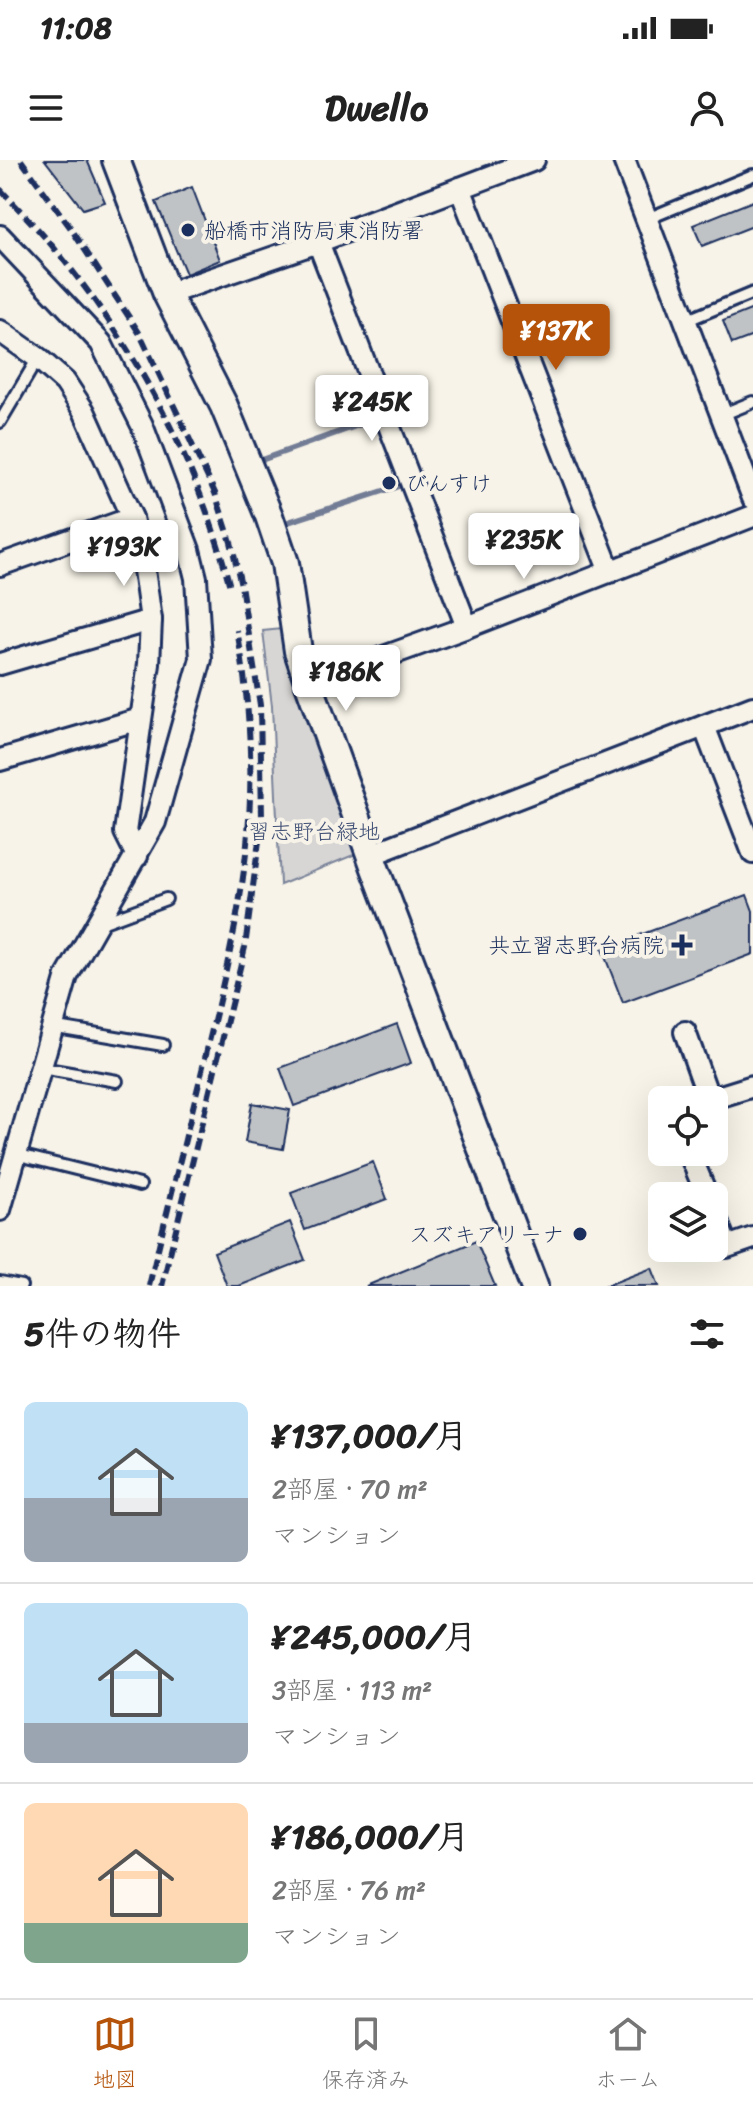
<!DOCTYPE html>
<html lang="ja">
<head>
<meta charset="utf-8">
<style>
	body { margin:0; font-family:Sriracha,"Klee One",sans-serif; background:#f2f2f2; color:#222; height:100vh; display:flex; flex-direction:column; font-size:30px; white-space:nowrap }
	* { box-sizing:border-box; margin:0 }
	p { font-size:26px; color:#767676 }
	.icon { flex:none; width:44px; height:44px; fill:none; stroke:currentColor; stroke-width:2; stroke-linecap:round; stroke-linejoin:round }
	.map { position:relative; height:1126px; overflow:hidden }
	.drawer { display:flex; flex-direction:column; background:#fff; flex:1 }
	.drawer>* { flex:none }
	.buttons { position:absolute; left:648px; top:926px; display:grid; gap:16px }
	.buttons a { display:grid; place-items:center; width:80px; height:80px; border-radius:12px; background:#fff; box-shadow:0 8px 32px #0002; font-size:40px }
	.price { position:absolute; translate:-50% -68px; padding:0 18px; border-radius:8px; background:#fff; color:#222; font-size:26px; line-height:52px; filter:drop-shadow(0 2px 4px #0008) }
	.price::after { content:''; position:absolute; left:50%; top:48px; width:24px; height:18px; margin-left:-12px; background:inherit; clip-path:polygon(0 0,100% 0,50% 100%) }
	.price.current { background:#b45309; color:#fff }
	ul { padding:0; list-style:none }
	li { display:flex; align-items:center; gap:24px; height:200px; padding:0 24px }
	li+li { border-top:2px solid #e0e0e0 }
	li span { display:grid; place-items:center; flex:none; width:224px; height:160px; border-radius:12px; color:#555 }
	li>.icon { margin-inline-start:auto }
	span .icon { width:96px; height:96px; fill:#fffc; stroke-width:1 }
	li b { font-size:34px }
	h2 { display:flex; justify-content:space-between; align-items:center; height:96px; padding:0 24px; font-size:34px }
	.status { display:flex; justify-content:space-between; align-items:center; height:56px; padding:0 40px; background:#fff; direction:ltr }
	.status svg { height:22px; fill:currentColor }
	header { display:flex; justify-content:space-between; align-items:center; height:104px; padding:0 24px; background:#fff; font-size:36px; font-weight:700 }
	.dock { display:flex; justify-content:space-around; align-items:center; height:112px; border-top:2px solid #e0e0e0; background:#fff; font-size:22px; color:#767676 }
	.dock a { display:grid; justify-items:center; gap:4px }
	.dock .current { color:#b45309 }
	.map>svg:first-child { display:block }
</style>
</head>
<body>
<div class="status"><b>11:08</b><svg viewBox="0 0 49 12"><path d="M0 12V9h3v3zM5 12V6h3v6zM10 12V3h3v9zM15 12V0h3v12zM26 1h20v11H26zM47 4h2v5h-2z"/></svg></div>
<header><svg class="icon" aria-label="menu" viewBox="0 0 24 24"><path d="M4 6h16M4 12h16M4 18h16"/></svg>Dwello<svg class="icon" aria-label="person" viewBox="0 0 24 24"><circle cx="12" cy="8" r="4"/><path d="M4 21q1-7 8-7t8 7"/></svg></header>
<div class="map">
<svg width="753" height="1126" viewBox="0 0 753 1126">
	<rect width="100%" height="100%" fill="#f7f3e8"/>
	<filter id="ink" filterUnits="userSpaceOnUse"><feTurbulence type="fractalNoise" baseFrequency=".0125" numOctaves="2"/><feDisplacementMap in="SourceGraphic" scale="16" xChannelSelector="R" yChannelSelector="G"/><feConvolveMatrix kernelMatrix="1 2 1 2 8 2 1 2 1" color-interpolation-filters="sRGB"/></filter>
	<g filter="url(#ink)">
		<!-- green -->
		<polygon fill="#d7d6d4" stroke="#798299" stroke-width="2" points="282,469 361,692 280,725 272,546 263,471"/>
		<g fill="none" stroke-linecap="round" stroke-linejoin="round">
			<!-- stream -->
			<g stroke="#727c95" stroke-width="6">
				<polyline points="253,303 378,258"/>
				<polyline points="279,365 408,323"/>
			</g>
		</g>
		<!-- building -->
		<g fill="#c0c3c5" stroke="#1b2f5e" stroke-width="2">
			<polygon points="45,0 87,0 105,42 83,49"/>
			<polygon points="192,27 220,100 186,114 156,42"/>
			<polygon points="753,41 753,66 702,86 693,65"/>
			<polygon points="753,149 753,176 732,184 723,161"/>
			<polygon points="747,735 753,751 753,794 623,843 602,789"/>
			<polygon points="397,864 411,903 294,946 280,908"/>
			<polygon points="252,943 290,950 283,989 245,982"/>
			<polygon points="373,1002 387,1039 305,1070 291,1033"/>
			<polygon points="290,1062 305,1100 239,1126 227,1126 214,1092"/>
			<polygon points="476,1081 495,1126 366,1126"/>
			<polygon points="652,1108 659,1126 605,1126"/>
		</g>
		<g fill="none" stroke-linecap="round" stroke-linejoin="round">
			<!-- service casing -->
			<g stroke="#1b2f5e" stroke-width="16">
				<g id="service">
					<polyline points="647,59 753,15"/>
					<polyline points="685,161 753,133"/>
					<polyline points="721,255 753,242"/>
					<polyline points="0,262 38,198"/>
					<polyline points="101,763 166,739"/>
					<polyline points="51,866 163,885"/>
					<polyline points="41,908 117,921"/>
					<polyline points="15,994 140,1025"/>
					<polyline points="0,1122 21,1126"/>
				</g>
			</g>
			<!-- minor casing -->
			<g stroke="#1b2f5e" stroke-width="26">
				<g id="minor">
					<polyline points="624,0 753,338"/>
					<polyline points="460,28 610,412"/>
					<polyline points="0,76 101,183 142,265 189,390 196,418 201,499 155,662 67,816 0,1050"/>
					<polyline points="318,82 467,467"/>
					<polyline points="167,134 318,82 534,0"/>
					<polyline points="0,171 38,198 65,222 84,251 132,358 144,410 151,460 149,504 125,672 137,696"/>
					<polyline points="0,405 132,358"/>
					<polyline points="0,504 151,460"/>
					<polyline points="309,524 467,467 753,356"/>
					<polyline points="704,566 753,693"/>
					<polyline points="0,600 140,559"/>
					<polyline points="370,695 753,547"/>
					<polyline points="685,872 709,939"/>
					<polyline points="708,940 753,926"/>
					<polyline points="689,992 707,1036"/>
					<polyline points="714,1054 727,1087 753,1078"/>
				</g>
			</g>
			<!-- tertiary casing -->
			<g stroke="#1b2f5e" stroke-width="32">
				<polyline id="tertiary" points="116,0 167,134 224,246 269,356 285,403 298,491 309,524 375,708 534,1126"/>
			</g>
			<!-- service -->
			<use href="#service" stroke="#f7f3e8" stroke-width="10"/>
			<!-- minor -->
			<use href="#minor" stroke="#f7f3e8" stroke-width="20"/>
			<!-- tertiary -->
			<use href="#tertiary" stroke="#f7f3e8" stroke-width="26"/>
			<!-- rail -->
			<g stroke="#1b2f5e" stroke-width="6" stroke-dasharray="12 6" stroke-linecap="butt">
				<polyline points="21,0 70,67 140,174 215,333 231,382 241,425 260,545 262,658 245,787 162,1126"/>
				<path d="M0,29C18,49 37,67 54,88C136,187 198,302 230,427"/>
				<path d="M149,1126C167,1051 186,977 204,902C224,821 244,741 249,658C253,595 248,531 237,470"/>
			</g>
		</g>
	</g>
	<!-- markers -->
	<g fill="#1b2f5e" stroke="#f7f3e8" stroke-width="3">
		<circle cx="188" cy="70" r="8"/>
		<circle cx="389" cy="323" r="8"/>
		<path d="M678 773h8v8h8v8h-8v8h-8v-8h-8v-8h8z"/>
		<circle cx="580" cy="1074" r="8"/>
	</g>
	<g text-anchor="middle" stroke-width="8" stroke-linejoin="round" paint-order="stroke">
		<!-- poi labels -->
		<g font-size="22" fill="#1b2f5e" stroke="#f7f3e8" text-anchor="start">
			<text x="204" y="78">船橋市消防局東消防署</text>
			<text x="405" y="331">びんすけ</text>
			<text x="664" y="793" text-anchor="end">共立習志野台病院</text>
			<text x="564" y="1082" text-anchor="end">スズキアリーナ</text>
		</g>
		<!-- park labels -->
		<g font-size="22" fill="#415076" stroke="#f7f3e8">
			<text x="314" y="679">習志野台緑地</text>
		</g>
	</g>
</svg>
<div class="buttons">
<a><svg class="icon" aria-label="locate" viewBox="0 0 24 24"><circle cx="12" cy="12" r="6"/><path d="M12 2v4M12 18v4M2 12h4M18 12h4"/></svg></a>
<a><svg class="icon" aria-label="layers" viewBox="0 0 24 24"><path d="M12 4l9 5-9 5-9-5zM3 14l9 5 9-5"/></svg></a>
</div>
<b class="price current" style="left:556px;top:212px">¥137K</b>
<b class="price" style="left:372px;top:283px">¥245K</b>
<b class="price" style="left:524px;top:421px">¥235K</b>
<b class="price" style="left:124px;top:428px">¥193K</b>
<b class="price" style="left:346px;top:553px">¥186K</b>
</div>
<section class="drawer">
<h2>5件の物件<svg class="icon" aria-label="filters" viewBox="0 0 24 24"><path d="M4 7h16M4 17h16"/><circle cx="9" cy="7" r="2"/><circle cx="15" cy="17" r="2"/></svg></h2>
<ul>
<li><span style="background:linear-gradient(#bfe0f5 60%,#9aa5b1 0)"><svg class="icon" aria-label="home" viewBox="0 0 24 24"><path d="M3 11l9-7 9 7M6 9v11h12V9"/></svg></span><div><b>¥137,000/月</b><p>2部屋 · 70 m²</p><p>マンション</p></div></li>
<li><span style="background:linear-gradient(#bfe0f5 75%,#9aa5b1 0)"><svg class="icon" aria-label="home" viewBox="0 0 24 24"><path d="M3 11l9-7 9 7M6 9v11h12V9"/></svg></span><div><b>¥245,000/月</b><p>3部屋 · 113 m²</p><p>マンション</p></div></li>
<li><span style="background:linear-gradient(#ffd9b3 75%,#7fa58c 0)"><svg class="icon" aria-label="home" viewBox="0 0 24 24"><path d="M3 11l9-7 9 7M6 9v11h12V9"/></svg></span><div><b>¥186,000/月</b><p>2部屋 · 76 m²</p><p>マンション</p></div></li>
</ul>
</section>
<nav class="dock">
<a class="current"><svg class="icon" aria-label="map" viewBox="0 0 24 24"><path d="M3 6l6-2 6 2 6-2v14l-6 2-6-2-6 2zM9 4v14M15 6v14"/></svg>地図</a>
<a><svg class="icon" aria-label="saved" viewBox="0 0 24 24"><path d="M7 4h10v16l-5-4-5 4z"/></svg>保存済み</a>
<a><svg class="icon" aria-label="home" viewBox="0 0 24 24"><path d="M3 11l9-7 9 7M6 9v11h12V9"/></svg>ホーム</a>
</nav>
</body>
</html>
